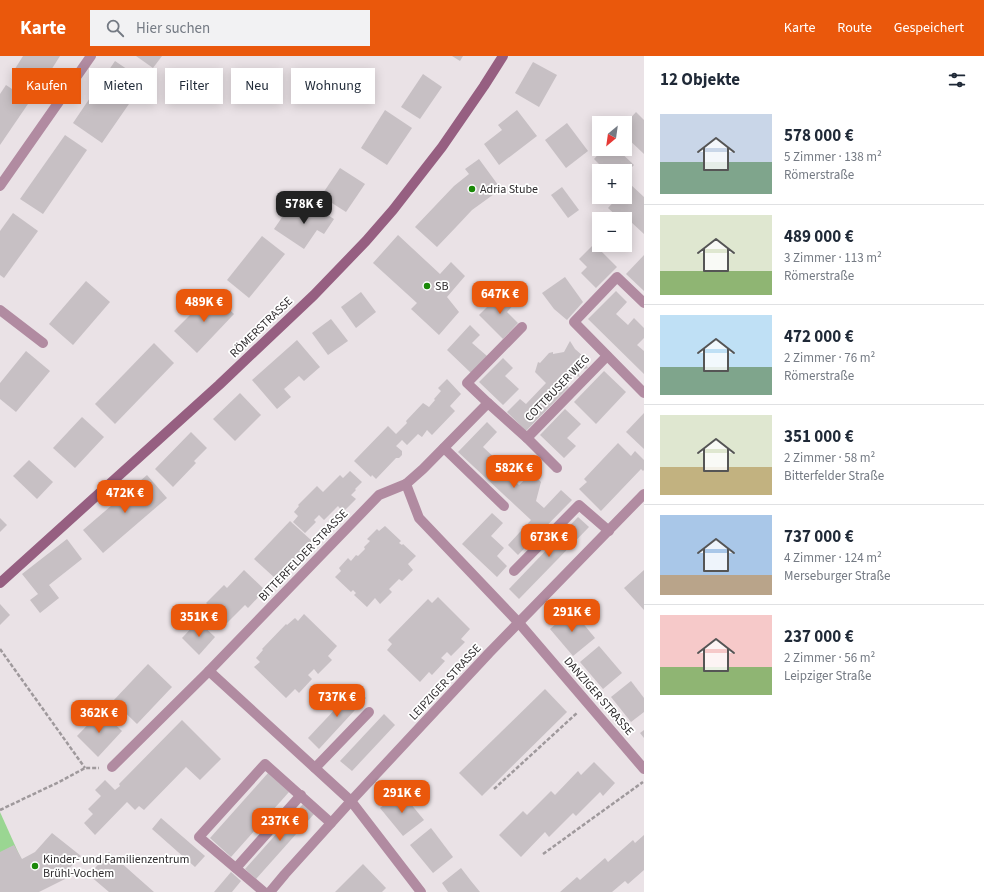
<!DOCTYPE html>
<html lang="de">
<head>
<meta charset="utf-8">
<style>
	body { margin:0; font-family:"Source Sans 3",sans-serif; background:#f2f2f3; color:#1f2937; height:100vh; display:flex; flex-direction:column; font-size:15px; white-space:nowrap }
	* { box-sizing:border-box; margin:0 }
	p { font-size:13px; color:#747a83 }
	.icon { flex:none; width:22px; height:22px; fill:none; stroke:currentColor; stroke-width:2; stroke-linecap:round; stroke-linejoin:round }
	.map { position:relative; flex:1; overflow:hidden }
	.sheet { display:flex; flex-direction:column; background:#fff; width:340px }
	.sheet>* { flex:none }
	.banner { position:absolute; left:12px; top:12px; width:380px; height:36px; display:flex; gap:8px }
	.needle { width:26px; rotate:209deg }
	.controls { position:absolute; left:592px; top:60px; display:grid; gap:8px }
	.controls a { display:grid; place-items:center; width:40px; height:40px; border-radius:0px; background:#fff; box-shadow:0 2px 10px #0003; font-size:20px }
	.price { position:absolute; translate:-50% -34px; padding:0 9px; border-radius:8px; background:#ea580c; color:#fff; font-size:13px; line-height:26px; filter:drop-shadow(0 1px 2px #0008) }
	.price::after { content:''; position:absolute; left:50%; top:24px; width:12px; height:9px; margin-left:-6px; background:inherit; clip-path:polygon(0 0,100% 0,50% 100%) }
	.price.current { background:#222; color:#fff }
	ul { padding:0; list-style:none }
	li { display:flex; align-items:center; gap:12px; height:100px; padding:0 16px }
	li+li { border-top:1px solid #e0e1e3 }
	li span { display:grid; place-items:center; flex:none; width:112px; height:80px; border-radius:0px; color:#555 }
	li>.icon { margin-inline-start:auto }
	span .icon { width:48px; height:48px; fill:#fffc; stroke-width:1 }
	li b { font-size:17px }
	h2 { display:flex; justify-content:space-between; align-items:center; height:48px; padding:0 16px; font-size:17px }
	.tag { padding:0 14px; border-radius:0px; background:#fff; box-shadow:0 2px 10px #0003; font-size:14px; line-height:36px }
	.tag.current { background:#ea580c; color:#fff }
	header { display:flex; align-items:center; gap:24px; box-sizing:border-box; height:56px; padding:0 20px; background:#ea580c; color:#fff }
	header strong { font-size:19px }
	nav { display:flex; gap:22px; margin-inline-start:auto; font-size:14px }
	.search { width:280px; height:36px; background:#f2f2f3; display:flex; align-items:center; gap:10px; box-sizing:border-box; padding:0 14px; border-radius:0px; color:#747a83; font-size:15px }
	main { display:flex; flex:1; min-height:0 }
	.map>svg:first-child { display:block }
</style>
</head>
<body>
<header>
<strong>Karte</strong>
<div class="search"><svg class="icon" aria-label="search" viewBox="0 0 24 24"><circle cx="10" cy="10" r="6"/><path d="M15 15l6 6"/></svg>Hier suchen</div>
<nav><a>Karte</a><a>Route</a><a>Gespeichert</a></nav>
</header>
<main>
<div class="map">
<svg width="644" height="836" viewBox="0 0 644 836">
	<rect width="100%" height="100%" fill="#eae2e6"/>
	<!-- green -->
	<polygon fill="#9ad692" points="0,756 36,836 0,836"/>
	<!-- building -->
	<g fill="#c7c0c4">
		<polygon points="23,0 60,0 39,33 13,16"/>
		<polygon points="136,0 162,0 153,12"/>
		<polygon points="452,0 463,0 460,5"/>
		<polygon points="115,5 140,22 127,42 131,45 102,87 73,67"/>
		<polygon points="533,6 557,19 539,51 515,37"/>
		<polygon points="423,18 442,31 420,63 401,51"/>
		<polygon points="6,29 30,45 0,89 0,38"/>
		<polygon points="385,54 412,72 387,109 361,92"/>
		<polygon points="517,54 537,80 499,109 484,88 502,74 498,69"/>
		<polygon points="636,56 644,64 644,98 625,80 625,68"/>
		<polygon points="567,67 588,95 566,112 545,84"/>
		<polygon points="65,79 87,94 43,158 20,143"/>
		<polygon points="603,93 617,93 634,109 625,118 625,115 606,115 594,103"/>
		<polygon points="479,103 501,133 472,154 457,170 437,191 415,171 454,130 469,118 465,113"/>
		<polygon points="340,112 365,128 346,156 321,140"/>
		<polygon points="630,128 644,141 644,178 630,165 626,169 625,167 625,163 620,163 608,152 618,141 625,141 625,134"/>
		<polygon points="562,131 579,154 568,162 551,139"/>
		<polygon points="307,146 334,163 324,178 317,174 304,193 274,173 287,154 298,161"/>
		<polygon points="13,157 38,175 4,222 0,219 0,175"/>
		<polygon points="398,179 440,218 451,206 465,220 447,241 459,256 439,279 411,253 417,247 373,207"/>
		<polygon points="262,180 285,198 249,242 227,224"/>
		<polygon points="594,188 617,211 596,232 581,217 587,211 579,203"/>
		<polygon points="644,199 644,235 626,218"/>
		<polygon points="565,221 583,246 567,264 554,253 542,237"/>
		<polygon points="86,225 110,246 73,289 49,268"/>
		<polygon points="503,235 515,247 507,256 518,267 503,283 479,259"/>
		<polygon points="616,235 627,246 616,258 628,269 634,262 644,272 644,282 637,289 644,295 644,318 588,263"/>
		<polygon points="361,236 376,256 356,272 341,251"/>
		<polygon points="212,237 234,258 197,297 174,275"/>
		<polygon points="331,263 348,285 328,299 312,277"/>
		<polygon points="470,269 480,279 472,287 487,300 471,317 447,294"/>
		<polygon points="297,284 320,311 304,325 299,320 284,333 291,341 277,353 252,324"/>
		<polygon points="570,285 575,293 583,300 586,309 588,312 578,315 580,321 572,319 570,326 567,330 569,331 526,375 507,356 520,343 526,348 546,327 535,316 538,306 540,307 549,297 553,296 553,298 564,296"/>
		<polygon points="154,287 174,307 115,368 95,348"/>
		<polygon points="26,295 50,315 16,356 0,343 0,327"/>
		<polygon points="503,302 513,312 505,320 519,333 503,349 479,326"/>
		<polygon points="604,315 626,336 596,368 574,346"/>
		<polygon points="447,323 461,338 450,350 455,355 432,379 427,374 422,381 418,378 407,389 402,384 396,390 402,395 402,399 399,402 396,402 376,423 372,419 371,421 354,405 388,370 396,378 407,367 406,365 423,347 429,351 435,344 434,343 441,335 438,332"/>
		<polygon points="240,337 261,359 235,385 213,363"/>
		<polygon points="565,353 581,368 567,382 576,390 564,402 540,379"/>
		<polygon points="644,357 644,393 626,376"/>
		<polygon points="82,361 104,381 75,412 53,392"/>
		<polygon points="487,366 497,376 483,391 497,404 500,401 507,409 500,416 509,425 512,422 519,429 532,417 541,426 536,445 544,452 561,434 572,444 518,499 508,489 531,464 458,396"/>
		<polygon points="191,376 207,392 194,405 196,407 173,431 155,413"/>
		<polygon points="618,387 631,400 635,395 644,404 644,414 643,415 641,413 601,455 579,433 587,426 584,423"/>
		<polygon points="29,404 53,426 37,443 13,420"/>
		<polygon points="350,415 362,426 355,433 356,434 351,439 356,443 343,456 338,450 324,464 319,459 314,464 316,466 305,477 293,466 298,460 294,456 299,450 298,449 317,430 323,436 340,419 343,422"/>
		<polygon points="147,419 167,442 103,497 83,474"/>
		<polygon points="492,457 503,467 491,480 504,492 497,500 507,510 497,521 462,488"/>
		<polygon points="578,461 589,471 519,543 509,533"/>
		<polygon points="0,462 7,469 0,476"/>
		<polygon points="290,465 312,485 276,523 254,503"/>
		<polygon points="385,470 401,485 399,487 402,489 403,488 416,500 408,508 413,514 402,525 399,523 389,533 392,536 380,548 375,542 367,551 354,539 356,537 353,534 351,536 335,521 341,515 339,512 348,502 351,505 356,499 358,500 365,493 364,491 370,485 367,483 377,473 379,475"/>
		<polygon points="67,483 82,503 49,529 59,542 40,557 30,544 38,538 22,518"/>
		<polygon points="244,514 265,534 248,552 245,549 227,567 206,547 224,529 227,532"/>
		<polygon points="644,514 644,554 624,532"/>
		<polygon points="438,541 470,573 461,583 465,586 451,600 447,596 441,602 445,605 432,619 429,616 420,626 387,594 392,588 388,584 428,543 432,547"/>
		<polygon points="0,548 10,559 0,569"/>
		<polygon points="572,554 595,582 573,600 550,573"/>
		<polygon points="304,558 337,590 328,600 332,604 318,618 314,613 308,619 312,623 299,637 295,633 286,642 254,611 260,606 256,602 263,594 262,593 286,568 287,569 295,562 298,565"/>
		<polygon points="198,565 215,581 199,599 182,582"/>
		<polygon points="599,590 622,617 603,633 580,606"/>
		<polygon points="148,608 172,631 137,668 113,645"/>
		<polygon points="631,625 644,642 644,656 631,666 611,641"/>
		<polygon points="355,632 366,642 319,693 308,682"/>
		<polygon points="545,633 567,656 482,740 459,717"/>
		<polygon points="101,655 122,675 98,701 77,680"/>
		<polygon points="384,658 395,669 352,715 340,705"/>
		<polygon points="182,664 221,703 200,724 186,711 144,754 139,750 135,754 127,746 95,779 84,767 93,758 88,753 101,740 95,734 105,724 115,734 120,730 119,728"/>
		<polygon points="644,674 644,682 640,677"/>
		<polygon points="594,706 615,727 603,740 600,736 576,760 573,757 549,781 545,776 521,801 499,779 523,755 527,759 551,735 555,739 578,715 581,719"/>
		<polygon points="268,717 289,736 231,801 210,782"/>
		<polygon points="401,736 424,764 403,780 380,752"/>
		<polygon points="303,748 314,758 256,823 245,813"/>
		<polygon points="161,762 205,800 195,811 152,773"/>
		<polygon points="431,772 453,801 433,817 410,789"/>
		<polygon points="52,777 81,800 64,818 67,822 39,836 0,836 0,796 14,789 22,803 35,796"/>
		<polygon points="644,779 644,814 628,828 625,825 612,836 560,836 577,821 580,824 605,802 608,806 633,784 635,787"/>
		<polygon points="109,796 137,821 154,836 109,836 89,819"/>
		<polygon points="363,808 386,832 382,836 335,836"/>
		<polygon points="461,812 471,825 480,836 448,836 442,827"/>
		<polygon points="231,816 241,825 232,836 214,836"/>
	</g>
	<g fill="none" stroke-linecap="round" stroke-linejoin="round">
		<!-- path -->
		<g stroke="#9f999c" stroke-width="2.5" stroke-dasharray="4 2" stroke-linecap="butt">
			<polyline points="0,593 85,712"/>
			<polyline points="494,733 578,656"/>
			<polyline points="0,754 59,726 85,712 99,712"/>
			<polyline points="543,798 643,726"/>
		</g>
		<!-- lane -->
		<g stroke="#b18ba1" stroke-width="10">
			<polyline points="514,515 579,449 609,475"/>
			<polyline points="315,712 369,656"/>
			<polyline points="236,812 301,739"/>
			<polyline points="264,836 199,781 265,708 331,767"/>
		</g>
		<!-- street -->
		<g stroke="#b18ba1" stroke-width="10">
			<polyline points="0,130 91,0"/>
			<polyline points="644,247 617,221 574,266 644,337"/>
			<polyline points="0,254 43,287"/>
			<polyline points="522,271 467,327 488,347 527,382 607,300"/>
			<polyline points="527,382 557,412"/>
			<polyline points="444,392 504,450"/>
			<polyline points="406,428 423,413 488,347"/>
			<polyline points="209,615 379,439 406,428 419,462 519,567 644,713"/>
			<polyline points="112,711 209,615 351,745 421,836"/>
			<polyline points="270,836 285,818 351,745 489,597 644,438"/>
		</g>
		<!-- secondary -->
		<polyline stroke="#965f81" stroke-width="10" points="0,527 219,329 314,239 366,185 393,154 442,91 484,30 503,0"/>
	</g>
	<!-- markers -->
	<g fill="#1a8908" stroke="#fff" stroke-width="1.5">
		<circle cx="472" cy="133" r="4"/>
		<circle cx="427" cy="230" r="4"/>
		<circle cx="35" cy="810" r="4"/>
	</g>
	<g text-anchor="middle" stroke-width="3.5" stroke-linejoin="round" paint-order="stroke">
		<!-- poi labels -->
		<g font-size="12" fill="#2e2b2d" stroke="#fff" text-anchor="start">
			<text x="480" y="137">Adria Stube</text>
			<text x="435" y="234">SB</text>
			<text x="43" y="807">Kinder- und Familienzentrum<tspan x="43" dy="14">Brühl-Vochem</tspan></text>
		</g>
		<!-- street labels -->
		<g font-size="12" fill="#2e2b2d" stroke="#fff">
			<text transform="translate(261 271) rotate(-44)" y="4">RÖMERSTRASSE</text>
			<text transform="translate(557 332) rotate(-46)" y="4">COTTBUSER WEG</text>
			<text transform="translate(303 499) rotate(-46)" y="4">BITTERFELDER STRASSE</text>
			<text transform="translate(445 626) rotate(-47)" y="4">LEIPZIGER STRASSE</text>
			<text transform="translate(599 640) rotate(49)" y="4">DANZIGER STRASSE</text>
		</g>
	</g>
</svg>
<div class="controls">
<a><svg class="needle" viewBox="-14 -14 28 28"><path d="M0-13l5 13h-10z" fill="#e53935"/><path d="M0 13l5-13h-10z" fill="#747a83"/></svg></a>
<a>+</a>
<a>−</a>
</div>
<b class="price current" style="left:304px;top:169px">578K €</b>
<b class="price" style="left:500px;top:259px">647K €</b>
<b class="price" style="left:204px;top:267px">489K €</b>
<b class="price" style="left:514px;top:433px">582K €</b>
<b class="price" style="left:125px;top:458px">472K €</b>
<b class="price" style="left:549px;top:502px">673K €</b>
<b class="price" style="left:572px;top:577px">291K €</b>
<b class="price" style="left:199px;top:582px">351K €</b>
<b class="price" style="left:337px;top:662px">737K €</b>
<b class="price" style="left:99px;top:678px">362K €</b>
<b class="price" style="left:402px;top:758px">291K €</b>
<b class="price" style="left:280px;top:786px">237K €</b>
<div class="banner">
<a class="tag current">Kaufen</a>
<a class="tag">Mieten</a>
<a class="tag">Filter</a>
<a class="tag">Neu</a>
<a class="tag">Wohnung</a>
</div>
</div>
<section class="sheet">
<h2>12 Objekte<svg class="icon" aria-label="filters" viewBox="0 0 24 24"><path d="M4 7h16M4 17h16"/><circle cx="9" cy="7" r="2"/><circle cx="15" cy="17" r="2"/></svg></h2>
<ul>
<li><span style="background:linear-gradient(#c9d6e8 60%,#7fa58c 0)"><svg class="icon" aria-label="home" viewBox="0 0 24 24"><path d="M3 11l9-7 9 7M6 9v11h12V9"/></svg></span><div><b>578 000 €</b><p>5 Zimmer · 138 m²</p><p>Römerstraße</p></div></li>
<li><span style="background:linear-gradient(#dfe7d0 70%,#8fb573 0)"><svg class="icon" aria-label="home" viewBox="0 0 24 24"><path d="M3 11l9-7 9 7M6 9v11h12V9"/></svg></span><div><b>489 000 €</b><p>3 Zimmer · 113 m²</p><p>Römerstraße</p></div></li>
<li><span style="background:linear-gradient(#bfe0f5 65%,#7fa58c 0)"><svg class="icon" aria-label="home" viewBox="0 0 24 24"><path d="M3 11l9-7 9 7M6 9v11h12V9"/></svg></span><div><b>472 000 €</b><p>2 Zimmer · 76 m²</p><p>Römerstraße</p></div></li>
<li><span style="background:linear-gradient(#dfe7d0 65%,#c2b280 0)"><svg class="icon" aria-label="home" viewBox="0 0 24 24"><path d="M3 11l9-7 9 7M6 9v11h12V9"/></svg></span><div><b>351 000 €</b><p>2 Zimmer · 58 m²</p><p>Bitterfelder Straße</p></div></li>
<li><span style="background:linear-gradient(#a9c7e8 75%,#b9a48a 0)"><svg class="icon" aria-label="home" viewBox="0 0 24 24"><path d="M3 11l9-7 9 7M6 9v11h12V9"/></svg></span><div><b>737 000 €</b><p>4 Zimmer · 124 m²</p><p>Merseburger Straße</p></div></li>
<li><span style="background:linear-gradient(#f6c9c9 65%,#8fb573 0)"><svg class="icon" aria-label="home" viewBox="0 0 24 24"><path d="M3 11l9-7 9 7M6 9v11h12V9"/></svg></span><div><b>237 000 €</b><p>2 Zimmer · 56 m²</p><p>Leipziger Straße</p></div></li>
</ul>
</section>
</main>
</body>
</html>
